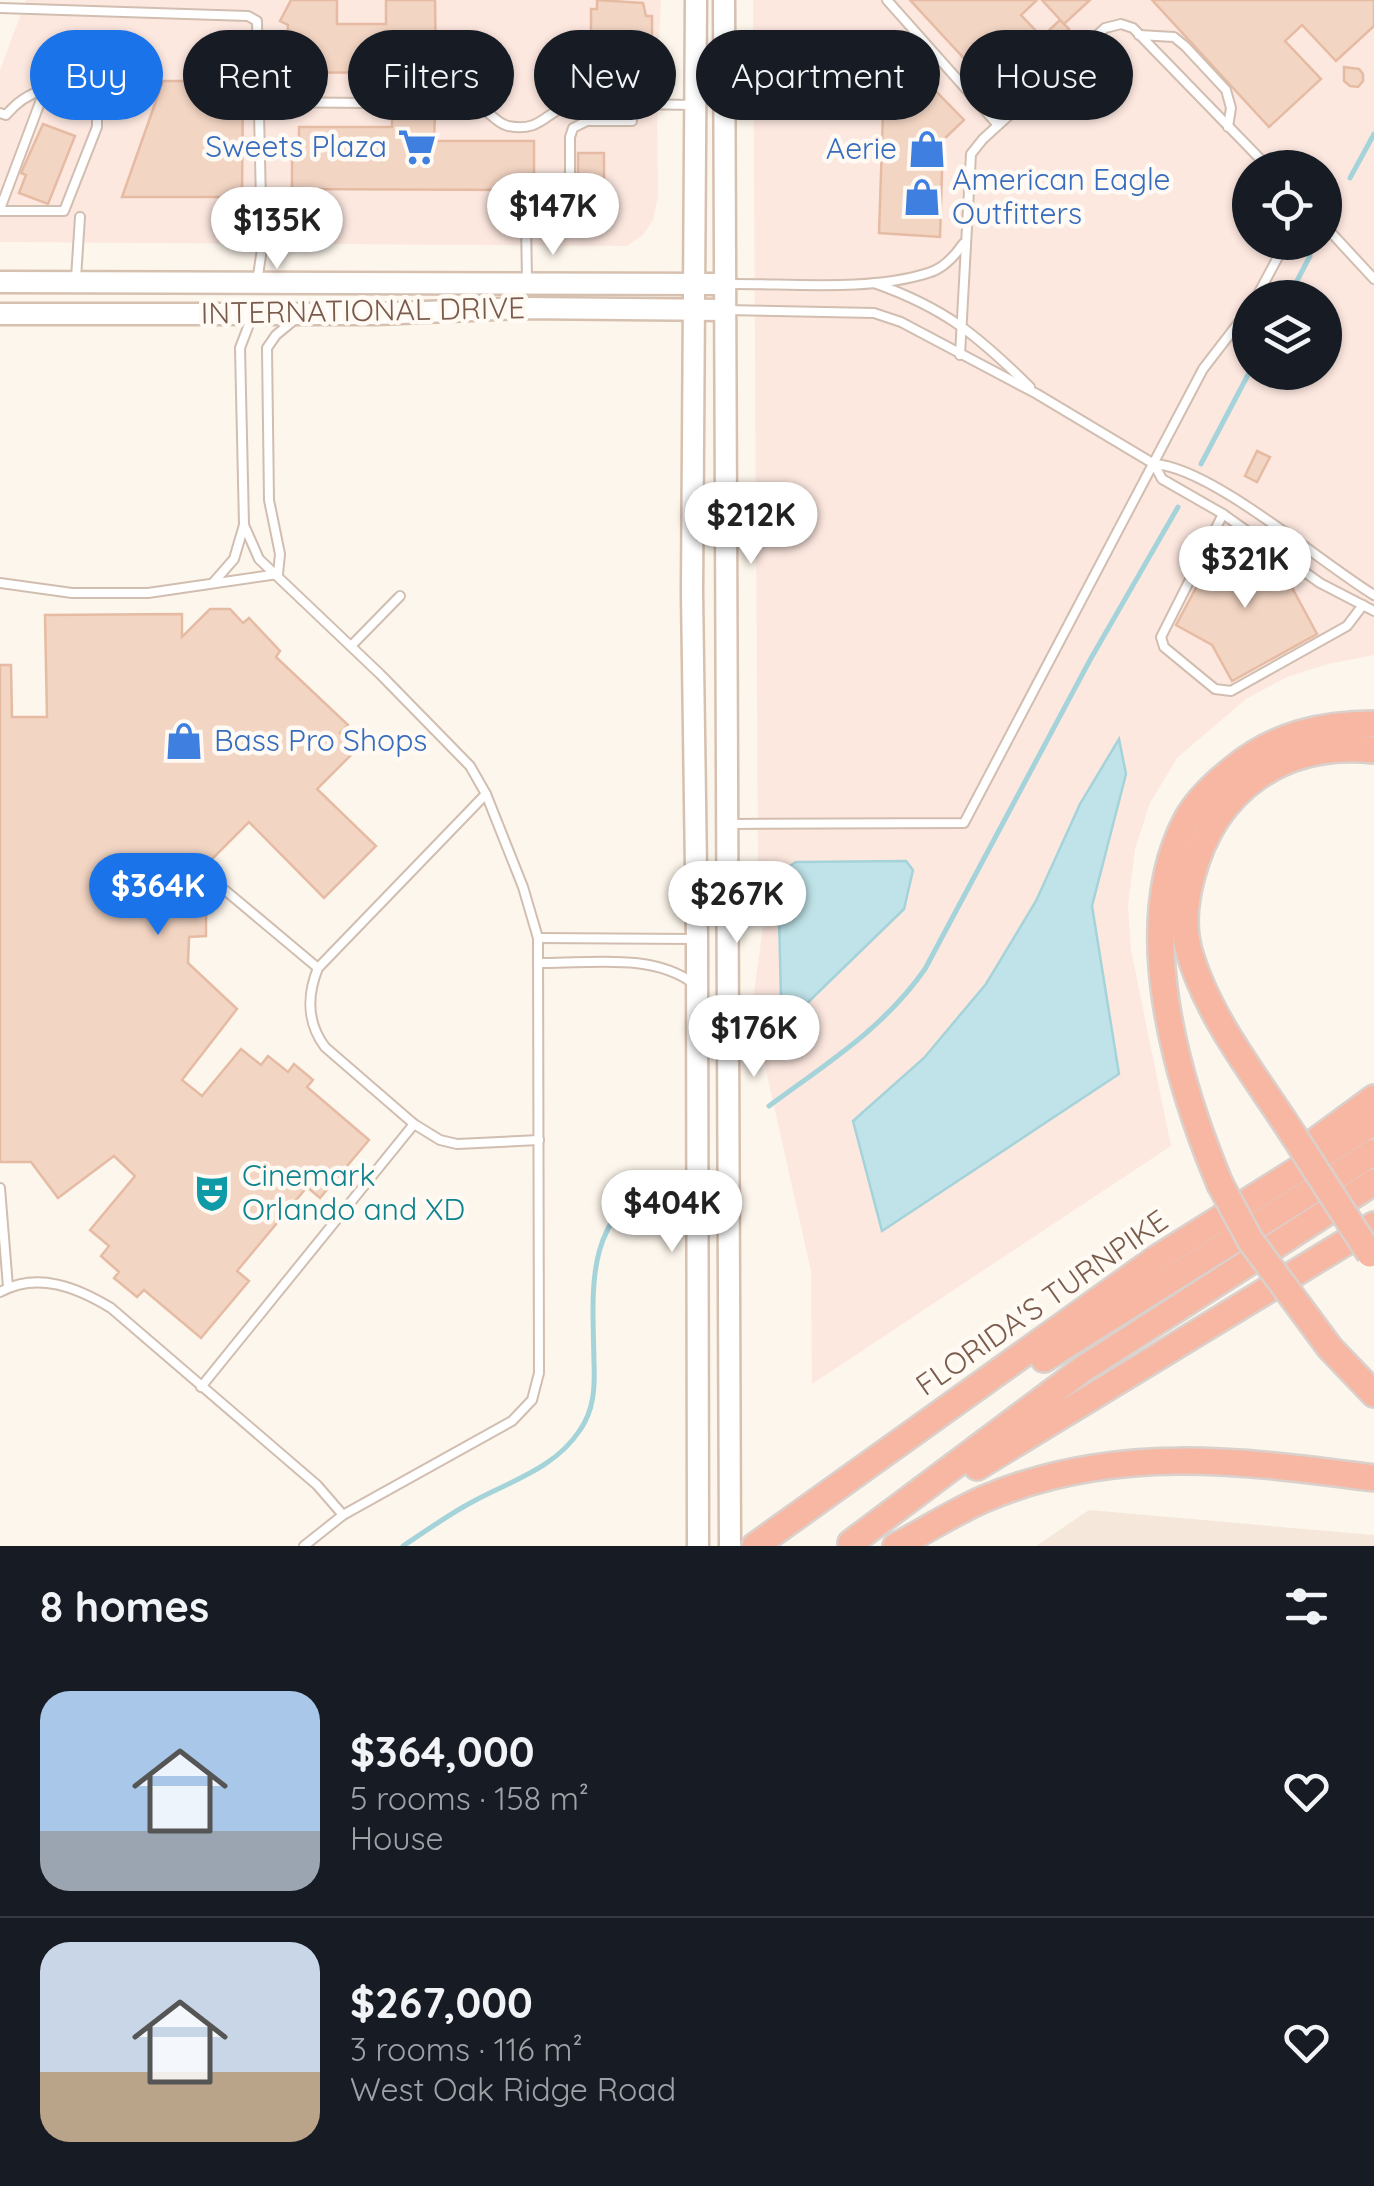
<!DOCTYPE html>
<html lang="en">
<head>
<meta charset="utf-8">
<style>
	body { margin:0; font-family:Quicksand,sans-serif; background:#242831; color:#f1f3f6; height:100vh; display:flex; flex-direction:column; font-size:38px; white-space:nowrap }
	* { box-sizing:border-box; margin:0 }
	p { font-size:32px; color:#9ea1a6 }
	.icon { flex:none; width:55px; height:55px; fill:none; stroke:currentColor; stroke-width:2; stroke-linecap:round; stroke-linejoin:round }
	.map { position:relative; height:1546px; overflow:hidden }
	.panel { display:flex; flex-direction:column; background:#171b24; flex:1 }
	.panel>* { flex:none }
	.hud { position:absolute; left:30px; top:30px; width:1315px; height:90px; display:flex; gap:20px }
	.fabs { position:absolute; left:1232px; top:150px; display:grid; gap:20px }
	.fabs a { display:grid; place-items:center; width:110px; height:110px; border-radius:50%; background:#171b24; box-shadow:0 2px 8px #0004; font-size:50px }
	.price { position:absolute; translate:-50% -85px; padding:0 22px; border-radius:35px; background:#fff; color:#222; font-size:32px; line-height:65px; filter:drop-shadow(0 2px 5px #0008) }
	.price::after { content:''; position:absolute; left:50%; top:60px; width:30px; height:22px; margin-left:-15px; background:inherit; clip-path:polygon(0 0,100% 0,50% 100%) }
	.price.current { background:#1a73e8; color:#fff }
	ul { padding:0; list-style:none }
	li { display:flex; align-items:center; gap:30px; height:250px; padding:0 40px }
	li+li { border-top:2px solid #363941 }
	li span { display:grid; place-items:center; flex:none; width:280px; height:200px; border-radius:30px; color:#555 }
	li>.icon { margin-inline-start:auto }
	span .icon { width:120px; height:120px; fill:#fffc; stroke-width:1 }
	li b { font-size:42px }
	h2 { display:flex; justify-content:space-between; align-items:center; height:120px; padding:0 40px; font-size:42px }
	.chip { padding:0 35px; border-radius:45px; background:#171b24; box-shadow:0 2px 8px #0004; font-size:35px; line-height:90px }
	.chip.current { background:#1a73e8; color:#fff }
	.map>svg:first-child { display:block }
</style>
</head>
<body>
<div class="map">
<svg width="1374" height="1546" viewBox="0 0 1374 1546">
	<rect width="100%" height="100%" fill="#fdf6ec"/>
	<!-- residential -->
	<polygon fill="#f5e8da" points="1089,1510 1374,1535 1374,1546 1036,1546"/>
	<!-- commercial -->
	<g fill="#fde8e0" fill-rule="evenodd">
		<polygon points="26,0 661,0 657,79 658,196 653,220 643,235 627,246 0,242 0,70"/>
		<path d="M753,0H1374V655L1328,664L1287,677L1246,699L1177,758L1150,803L1135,849L1128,906L1131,950L1171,1146L812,1384L811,1271L752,1008L764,919L758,878ZM1250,168H1325V242H1250ZM1250,298H1325V372H1250Z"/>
	</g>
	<!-- water -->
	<g fill="#bfe3e8" stroke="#a5d3da" stroke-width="2.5">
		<polygon points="1119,739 1126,774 1092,906 1119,1074 882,1231 853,1121 924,1058 986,984 1036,901 1080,804"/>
		<polygon points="906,861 913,870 904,909 796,1014 786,1010 781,998 778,874 796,862"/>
	</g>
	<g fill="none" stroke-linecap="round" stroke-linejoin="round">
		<!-- stream -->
		<g stroke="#a5d3da" stroke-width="5">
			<polyline points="1350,178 1374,134"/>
			<polyline points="1288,298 1310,256"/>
			<polyline points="1201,464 1250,371"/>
			<path d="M769,1106C827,1063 883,1029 925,969L1090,660L1178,507"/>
			<path d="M403,1546C426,1531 449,1514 474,1501C513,1480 555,1468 580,1430C594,1410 595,1387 594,1363C593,1289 583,1224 655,1180"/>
		</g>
	</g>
	<!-- building -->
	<g fill="#f3d5c3" stroke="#e6bba3" stroke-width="2.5">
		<polygon points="291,0 337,0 337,24 386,24 386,0 435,0 436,65 413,65 413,72 284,73 288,25 280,21"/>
		<polygon points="597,0 643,3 646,16 652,16 652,38 642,38 643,56 622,59 623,61 591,62 591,9 597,9"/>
		<polygon points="910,0 1037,0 1021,15 1042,37 1060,20 1069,29 1050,46 1047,43 995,92"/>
		<polygon points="1042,0 1090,0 1064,24"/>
		<polygon points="1152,0 1374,0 1374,26 1336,61 1302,25 1285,41 1321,79 1269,127"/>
		<polygon points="1344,67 1359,69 1363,74 1363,81 1358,87 1350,86 1344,81"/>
		<polygon points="924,79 964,120 943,140 940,237 879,233 883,113"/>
		<polygon points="163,81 243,81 242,197 122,197"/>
		<polygon points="392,114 435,115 434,141 534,141 534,190 292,189 292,154 299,154 299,127 392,127"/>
		<polygon points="43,124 75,136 48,204 19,193 26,175 21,173"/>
		<rect x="578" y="153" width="26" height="49"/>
		<polygon points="1257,451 1270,457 1257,482 1245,476"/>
		<polygon points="1223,538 1283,571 1317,634 1232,681 1212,645 1176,625"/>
		<polygon points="210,609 230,609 243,623 249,618 280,651 276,657 348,725 340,733 357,749 317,789 376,846 324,898 249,822 206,865 206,936 189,937 188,963 237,1009 182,1080 202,1096 241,1049 261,1065 268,1056 288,1072 294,1064 313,1080 307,1087 369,1140 320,1198 307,1187 237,1271 249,1281 201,1338 144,1290 137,1297 114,1278 119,1272 101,1256 109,1246 90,1230 135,1176 114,1156 58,1198 31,1162 0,1162 0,665 11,665 12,717 47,717 45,615 182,614 182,637"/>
	</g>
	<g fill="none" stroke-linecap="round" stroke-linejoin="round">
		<!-- lane casing -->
		<g stroke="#d1beb0" stroke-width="12">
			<g id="lane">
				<polyline points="887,0 998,125"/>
				<polyline points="0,8 248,16 257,21 262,249 257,282"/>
				<polyline points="1139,35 1174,37 1185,46 1226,90 1231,108 1228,127"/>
				<path d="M260,102L475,104C487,108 495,123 508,126C542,133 546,110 574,103L694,105"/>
				<path d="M0,113L6,115C27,90 56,81 86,92L97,114V127L64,211H0"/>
				<polyline points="0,209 45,89"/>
				<polyline points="526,221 527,281"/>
				<polyline points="570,221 570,137 573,128 587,121 632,121"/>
				<polyline points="1325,226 1374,279"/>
				<polyline points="76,278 80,217"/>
				<path d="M874,283C945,308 977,335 1030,387"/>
				<path d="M725,284C788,283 868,292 928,273C943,269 954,257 963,244"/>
				<polyline points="1256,298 1286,242"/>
				<path d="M725,310L874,313L901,322L1037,394L1154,464C1211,467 1321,563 1374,595"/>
				<polyline points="960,355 971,154 983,139 1105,28 1121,24 1133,28 1269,168"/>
				<polyline points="1154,464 1162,479 1223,514 1320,583 1374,611"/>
				<polyline points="1223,514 1161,637 1164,647 1215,689 1231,691 1347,626 1363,605"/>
				<polyline points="244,525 259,559 380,674 470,766 486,794 523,887 538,938 539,1373 532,1400 512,1421 343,1515 304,1546"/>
				<polyline points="278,574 280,554 269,500 267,348 276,335 293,321"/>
				<polyline points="0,583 72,593 148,593 278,574"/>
				<polyline points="213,583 234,559 244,525 240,348 251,319"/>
				<polyline points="351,646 400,596"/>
				<polyline points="730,824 964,823 1203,369 1250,308"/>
				<polyline points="226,891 318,968"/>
				<polyline points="538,938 693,939"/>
				<path d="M538,963C589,964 652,952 694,984"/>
				<polyline points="414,1124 440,1140 457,1144 539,1140"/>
				<polyline points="0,1188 8,1287"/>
				<path d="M0,1292C38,1271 78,1288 111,1308L317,1485L343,1515"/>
				<path d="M201,1387L414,1124L325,1047C307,1023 307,995 318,968L486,794"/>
			</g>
		</g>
		<!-- secondary casing -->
		<g stroke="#d6c0b0" stroke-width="25">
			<g id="secondary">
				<polyline points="696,0 692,593 697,939 698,1546"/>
				<polyline points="724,0 730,1546"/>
				<polyline points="0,282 725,284"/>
				<polyline points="0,314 376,314 523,308 725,310"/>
			</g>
		</g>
		<!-- highway casing -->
		<g stroke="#dad1cd" stroke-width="30">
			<g id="highway">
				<path d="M1294,1136C1257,1078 1208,1018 1189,951C1182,926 1185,900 1192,875C1215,789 1284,740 1374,750"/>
				<polyline points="1317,1140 1374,1098"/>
				<path d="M1220,1184C1177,1081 1131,927 1186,821C1196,801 1215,784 1232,770C1274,735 1321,724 1374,724"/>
				<polyline points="1330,1348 1374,1394"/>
				<polyline points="1044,1359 1374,1152"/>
				<polyline points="977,1467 1374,1225"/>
				<polyline points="851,1543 1083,1369 1374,1182"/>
				<polyline points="755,1546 1156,1259 1374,1122"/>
				<path d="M896,1546C925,1531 954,1512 984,1499C1113,1444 1239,1460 1374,1478"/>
			</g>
		</g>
		<!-- lane -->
		<use href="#lane" stroke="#fff" stroke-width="8"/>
		<!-- secondary -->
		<use href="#secondary" stroke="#fff" stroke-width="20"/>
		<!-- highway -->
		<use href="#highway" stroke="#f7b7a3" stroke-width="25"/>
		<!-- highway-bridge casing -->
		<g stroke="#dad1cd" stroke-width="30" stroke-linecap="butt">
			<g id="highway-bridge">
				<polyline points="1294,1136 1370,1254"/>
				<polyline points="1220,1184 1250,1240 1330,1348"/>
			</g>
		</g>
		<!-- highway-bridge -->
		<use href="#highway-bridge" stroke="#f7b7a3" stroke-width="25"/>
	</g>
	<!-- icons -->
	<defs>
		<g id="supermarket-bare" transform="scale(3)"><path d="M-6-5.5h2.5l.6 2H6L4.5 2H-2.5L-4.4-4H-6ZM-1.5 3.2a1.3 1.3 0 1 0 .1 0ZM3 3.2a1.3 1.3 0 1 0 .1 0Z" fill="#3f7fe0" stroke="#fffaf3" stroke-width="2.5" paint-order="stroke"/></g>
		<g id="shop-bare" transform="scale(3)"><path d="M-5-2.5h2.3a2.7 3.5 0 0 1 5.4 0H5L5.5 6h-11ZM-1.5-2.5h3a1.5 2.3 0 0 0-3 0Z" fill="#3f7fe0" stroke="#fffaf3" stroke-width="2.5" paint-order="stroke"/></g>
		<g id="theatre-bare" transform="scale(3)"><path d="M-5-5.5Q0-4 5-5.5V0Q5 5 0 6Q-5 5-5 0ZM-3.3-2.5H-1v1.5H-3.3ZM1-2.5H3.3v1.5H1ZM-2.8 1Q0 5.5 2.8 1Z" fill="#0f9aa8" stroke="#fffaf3" stroke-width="2.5" paint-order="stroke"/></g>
	</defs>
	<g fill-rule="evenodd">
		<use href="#supermarket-bare" x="417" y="147"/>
		<use href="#shop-bare" x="927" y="149"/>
		<use href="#shop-bare" x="922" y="197"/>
		<use href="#shop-bare" x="184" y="741"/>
		<use href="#theatre-bare" x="212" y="1193"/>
	</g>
	<g text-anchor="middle" stroke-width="9" stroke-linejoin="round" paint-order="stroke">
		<!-- shop labels -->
		<g font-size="30" fill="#366cbe" stroke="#fffaf3" text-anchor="end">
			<text x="387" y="157">Sweets Plaza</text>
			<text x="897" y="159">Aerie</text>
			<text x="952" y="190" text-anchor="start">American Eagle<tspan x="952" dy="34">Outfitters</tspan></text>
			<text x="214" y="751" text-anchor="start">Bass Pro Shops</text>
		</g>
		<!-- street labels -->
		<g font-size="30" fill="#7a5c4d" stroke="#fffaf3">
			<text transform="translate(363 311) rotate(-1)" y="10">INTERNATIONAL DRIVE</text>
			<text transform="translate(1042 1303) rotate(-35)" y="10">FLORIDA'S TURNPIKE</text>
		</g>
		<!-- culture labels -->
		<g font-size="30" fill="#0d838f" stroke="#fffaf3" text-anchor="start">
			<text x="242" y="1186">Cinemark<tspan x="242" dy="34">Orlando and XD</tspan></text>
		</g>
	</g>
</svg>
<div class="fabs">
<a><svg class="icon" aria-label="locate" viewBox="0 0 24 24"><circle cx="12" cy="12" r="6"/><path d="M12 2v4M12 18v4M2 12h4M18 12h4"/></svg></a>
<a><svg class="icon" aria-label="layers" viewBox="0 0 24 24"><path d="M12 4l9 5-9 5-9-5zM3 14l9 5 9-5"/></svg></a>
</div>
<b class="price" style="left:553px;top:258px">$147K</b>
<b class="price" style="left:277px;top:272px">$135K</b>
<b class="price" style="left:751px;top:567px">$212K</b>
<b class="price" style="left:1245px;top:611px">$321K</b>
<b class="price current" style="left:158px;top:938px">$364K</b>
<b class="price" style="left:737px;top:946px">$267K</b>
<b class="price" style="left:754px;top:1080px">$176K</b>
<b class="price" style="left:672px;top:1255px">$404K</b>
<div class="hud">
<a class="chip current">Buy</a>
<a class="chip">Rent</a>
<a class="chip">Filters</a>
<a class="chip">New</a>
<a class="chip">Apartment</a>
<a class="chip">House</a>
</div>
</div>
<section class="panel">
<h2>8 homes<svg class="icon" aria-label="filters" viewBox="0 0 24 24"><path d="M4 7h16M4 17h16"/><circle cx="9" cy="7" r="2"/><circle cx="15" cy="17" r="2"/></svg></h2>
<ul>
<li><span style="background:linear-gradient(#a9c7e8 70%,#9aa5b1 0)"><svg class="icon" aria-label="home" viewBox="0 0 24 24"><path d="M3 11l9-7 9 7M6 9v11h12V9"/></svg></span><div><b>$364,000</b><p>5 rooms · 158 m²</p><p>House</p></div><svg class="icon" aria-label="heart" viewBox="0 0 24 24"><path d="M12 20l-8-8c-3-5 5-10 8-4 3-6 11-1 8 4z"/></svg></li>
<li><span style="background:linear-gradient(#c9d6e8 65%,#b9a48a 0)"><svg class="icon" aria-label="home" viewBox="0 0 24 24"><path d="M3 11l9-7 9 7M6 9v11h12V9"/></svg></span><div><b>$267,000</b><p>3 rooms · 116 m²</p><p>West Oak Ridge Road</p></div><svg class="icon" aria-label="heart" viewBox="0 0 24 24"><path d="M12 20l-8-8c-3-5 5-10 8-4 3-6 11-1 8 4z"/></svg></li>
</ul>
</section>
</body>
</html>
